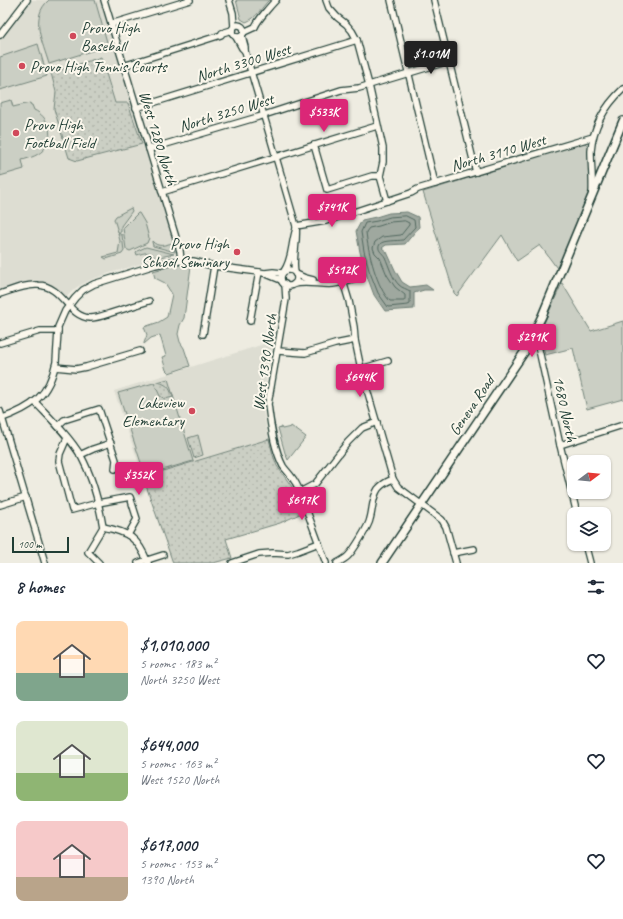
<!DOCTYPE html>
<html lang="en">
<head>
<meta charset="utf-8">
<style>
	body { margin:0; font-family:Caveat,sans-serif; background:#f6f6f7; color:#1f2937; height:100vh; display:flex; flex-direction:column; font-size:15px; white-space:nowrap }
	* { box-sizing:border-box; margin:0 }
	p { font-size:13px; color:#747a83 }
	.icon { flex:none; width:22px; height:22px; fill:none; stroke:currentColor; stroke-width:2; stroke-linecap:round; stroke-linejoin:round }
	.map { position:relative; height:563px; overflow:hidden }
	.drawer { display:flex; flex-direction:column; background:#fff; flex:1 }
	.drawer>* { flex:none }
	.needle { width:26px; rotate:74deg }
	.fabs { position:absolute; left:567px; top:455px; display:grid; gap:8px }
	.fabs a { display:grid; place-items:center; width:44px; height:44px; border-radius:8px; background:#fff; box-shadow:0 1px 3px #0004; font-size:20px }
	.scale { position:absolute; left:12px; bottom:10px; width:57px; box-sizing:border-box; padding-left:4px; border:2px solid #1f3d34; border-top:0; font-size:11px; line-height:14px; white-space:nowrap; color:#1f3d34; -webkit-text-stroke:3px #fbf7ec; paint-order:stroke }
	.price { position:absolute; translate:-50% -34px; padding:0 9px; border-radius:4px; background:#db2777; color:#fff; font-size:13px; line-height:26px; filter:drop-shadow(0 1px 2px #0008) }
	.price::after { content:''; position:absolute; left:50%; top:24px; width:12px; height:9px; margin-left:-6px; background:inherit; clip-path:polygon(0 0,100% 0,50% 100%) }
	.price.current { background:#222; color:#fff }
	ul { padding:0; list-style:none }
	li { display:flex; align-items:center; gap:12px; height:100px; padding:0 16px }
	li span { display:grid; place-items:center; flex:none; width:112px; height:80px; border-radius:8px; color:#555 }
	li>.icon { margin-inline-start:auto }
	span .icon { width:48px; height:48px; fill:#fffc; stroke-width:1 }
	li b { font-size:17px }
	h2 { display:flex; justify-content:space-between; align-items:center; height:48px; padding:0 16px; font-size:17px }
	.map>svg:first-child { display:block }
</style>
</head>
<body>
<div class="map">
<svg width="623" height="563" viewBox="0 0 623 563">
	<defs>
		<pattern id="park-dots" width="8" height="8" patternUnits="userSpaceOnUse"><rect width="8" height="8" fill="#cbcfc4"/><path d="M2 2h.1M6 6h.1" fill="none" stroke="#aeb3a9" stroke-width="1.8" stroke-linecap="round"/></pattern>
	</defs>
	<rect width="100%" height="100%" fill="#eeece1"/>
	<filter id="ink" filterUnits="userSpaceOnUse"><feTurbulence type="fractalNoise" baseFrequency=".025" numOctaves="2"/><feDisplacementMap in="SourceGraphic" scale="8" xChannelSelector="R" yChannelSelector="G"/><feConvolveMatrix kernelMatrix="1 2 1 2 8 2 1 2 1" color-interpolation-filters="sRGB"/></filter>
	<g filter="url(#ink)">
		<!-- built -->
		<g fill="#ddddd2">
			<polygon points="29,0 101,0 177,253 110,273 90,280 77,287 66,297 57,289 44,282 32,282 19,284 0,290 0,36"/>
			<polygon points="274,341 268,366 263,406 264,417 269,439 194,462 143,476 114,391"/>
		</g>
		<!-- grass -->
		<g fill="#cbcfc4" stroke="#75867c">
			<path d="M49,0H95L107,42L104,47L49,64C43,43 29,17 49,0Z"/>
			<path d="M236,0H269C261,8 257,18 246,22L241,19Z"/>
			<polygon points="38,44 47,76 0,90 0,57"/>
			<path d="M11,100L13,107L30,103L31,105H32L34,110C48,116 55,135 45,148C40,155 30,158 22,160L24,169L0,176V103Z"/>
			<polygon points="581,143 585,143 590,147 590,196 559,271 540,245 517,261 502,235 457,296 454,293 423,192"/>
			<polygon points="131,208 132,211 121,226 121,232 118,232 114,219 116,216"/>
			<polygon points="138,213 139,213 145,223 149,238 147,243 130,251 126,249 123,228"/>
			<polygon points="118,233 122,235 124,251 122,254 106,259 103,257 118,253 120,241"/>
			<path d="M152,241C158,248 165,245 172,243L175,252L153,246L152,242Z"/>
			<path d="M146,247L174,254L155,258C151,250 144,253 137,255L136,252L137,251Z"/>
			<polygon points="175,265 191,266 184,318 180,325 178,334 180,342 184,348 190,366 169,373 166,370 162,357 166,356 160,335 151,338 144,344 144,343 147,335 144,327 159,322 167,317 172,294 165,283 155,278 153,271"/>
			<polygon points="562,283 591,331 623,321 623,399 587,409 573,348 545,355 540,332"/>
			<polygon points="168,379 193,461 145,475 118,393"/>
			<polygon points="291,426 306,437 288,460 285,453 278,428 281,427 282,429 291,427"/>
		</g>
		<!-- park -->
		<g fill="url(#park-dots)" stroke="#75867c">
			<polygon points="101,57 115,103 128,103 142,144 77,161 69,158 54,109 56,92 51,73"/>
			<path d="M158,382C168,385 169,387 173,397L165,399L160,396L154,383Z"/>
			<polygon points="198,435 203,455 194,458 188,438"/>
			<polygon points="269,439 273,455 277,466 292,487 302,513 280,523 226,539 232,558 213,563 173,563 143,477"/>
		</g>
		<!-- water -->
		<polygon fill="#9fa89f" stroke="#6c7d74" points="407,212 418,217 419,227 405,244 386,245 382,248 387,252 395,270 402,282 410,287 426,285 433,290 424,290 414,293 414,309 385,311 374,295 365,271 360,252 356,231 362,220 376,217 389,213"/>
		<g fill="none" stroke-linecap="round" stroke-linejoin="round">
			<!-- shore -->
			<g stroke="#52685f" stroke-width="1">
				<path d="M406,216L414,220L415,227L403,240C397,241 383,240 380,244C376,250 383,253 385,257C389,266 392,278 399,285C402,288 407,289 410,291V304L408,305L388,307L378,293L369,270L364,251L361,232L365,223L377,221L390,217Z"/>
				<path d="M405,221L409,223V225L401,235L382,237L375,242L373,248L375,253L380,258L387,275L395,287L405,295V299L404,301H390C377,288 368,252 366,232L369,228L379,226L391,222Z"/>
			</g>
			<!-- minor casing -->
			<g stroke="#1f3d34" stroke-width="8">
				<g id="minor">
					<polyline points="104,0 180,251 181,261"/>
					<polyline points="229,0 233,13 234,27"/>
					<polyline points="326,0 329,8 337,17 346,24 352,31 357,40 369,85 383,148 383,162 380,176 387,201"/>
					<polyline points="391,0 435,184"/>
					<polyline points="434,0 476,172"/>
					<polyline points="111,24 190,0"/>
					<circle cx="238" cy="31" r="6"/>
					<path d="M244,32L255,27C257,21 271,5 276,0"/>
					<polyline points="0,35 27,0"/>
					<path d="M242,36L245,47V51L296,226C298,242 292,257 295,273"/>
					<polyline points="236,37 242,48 245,51"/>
					<polyline points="123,66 221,35 222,33 232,30"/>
					<polyline points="136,108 357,40"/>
					<polyline points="314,145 327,190 372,176 380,176"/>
					<polyline points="149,149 258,117 341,90 359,88 449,61"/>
					<polyline points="162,192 377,126"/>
					<path d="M592,194C593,180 591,165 591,151C593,126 605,106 623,89"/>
					<polyline points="296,226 326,221 411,193 418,189 435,184 593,137"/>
					<circle cx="289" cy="278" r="8"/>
					<path d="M284,271C293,258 291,243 296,229"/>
					<polyline points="265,273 273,272 282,273"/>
					<polyline points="296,274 305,278 313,280"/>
					<polyline points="343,281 349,301 354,327 355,340 361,369 393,479 398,487 442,520 446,527 456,563"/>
					<path d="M285,284L286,299L268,404C270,422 275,451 283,466C285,469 288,472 291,476C295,481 298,487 300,492L326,563"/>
					<path d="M294,284C307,281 320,285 333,284C342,283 352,279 361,276"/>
					<path d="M0,294C12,290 26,284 38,285C63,286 68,317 90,318C97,318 105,315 111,313C124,309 136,305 149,301"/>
					<polyline points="250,321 259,272"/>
					<polyline points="535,332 560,445 577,514"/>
					<polyline points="203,334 214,266"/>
					<polyline points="0,343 40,331 58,331"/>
					<polyline points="278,351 305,353 335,344 355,340"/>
					<polyline points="55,367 76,369 86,367 140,351"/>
					<polyline points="361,369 388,361"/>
					<path d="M35,402C51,419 69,436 81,456C93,478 99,503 103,527L88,552L99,563"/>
					<polyline points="0,411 45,563"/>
					<path d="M0,419C32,408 49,396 56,362L58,331V327L65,311L75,298L83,290L94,284L155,265L174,261H193L214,266L259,272L264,273L281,280"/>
					<polyline points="58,426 64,420 99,409 116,460 115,469"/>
					<polyline points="67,438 60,454 59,461 72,510 98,503 130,497 137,519 128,535"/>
					<polyline points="560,445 623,425"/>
					<polyline points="80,455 93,449 111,443"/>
					<polyline points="300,492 315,484 348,442 362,428 377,422"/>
					<polyline points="0,505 26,497"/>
					<path d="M103,527C129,532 138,538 148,563"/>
					<polyline points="585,544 590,563"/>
					<polyline points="453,553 474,549"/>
					<polyline points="138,563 163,555"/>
					<polyline points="232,563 259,554 273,553 288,554 298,551 319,543"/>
					<path d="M337,563C341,561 345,559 348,556C353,551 369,526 370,519C373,509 372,498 378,489C382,484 388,481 393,479"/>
				</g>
			</g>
			<!-- major casing -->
			<g stroke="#1f3d34" stroke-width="10">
				<polyline id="major" points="382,563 525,351 542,316 623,121"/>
			</g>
			<!-- minor -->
			<use href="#minor" stroke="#fbf7ec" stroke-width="5.5"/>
			<!-- major -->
			<use href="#major" stroke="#fbf7ec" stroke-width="7"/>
		</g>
	</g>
	<!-- markers -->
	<g fill="#d1495b" stroke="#fbf7ec" stroke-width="1.5">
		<circle cx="73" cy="36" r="4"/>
		<circle cx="22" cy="66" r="4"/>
		<circle cx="16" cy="133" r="4"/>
		<circle cx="237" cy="252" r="4"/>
		<circle cx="192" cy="411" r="4"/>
	</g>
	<g text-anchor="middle" stroke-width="4" stroke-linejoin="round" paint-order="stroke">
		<!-- poi labels -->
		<g font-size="16" fill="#1f3d34" stroke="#fbf7ec" text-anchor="start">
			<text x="81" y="33">Provo High<tspan x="81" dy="18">Baseball</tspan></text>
			<text x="30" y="72">Provo High Tennis Courts</text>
			<text x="24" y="130">Provo High<tspan x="24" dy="18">Football Field</tspan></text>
			<text x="229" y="249" text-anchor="end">Provo High<tspan x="229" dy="18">School Seminary</tspan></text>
			<text x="184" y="408" text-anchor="end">Lakeview<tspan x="184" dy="18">Elementary</tspan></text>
		</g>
		<!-- street labels -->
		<g font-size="16" fill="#1f3d34" stroke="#fbf7ec">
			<text transform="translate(243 62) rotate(-17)" y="6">North 3300 West</text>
			<text transform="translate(226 112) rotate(-17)" y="6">North 3250 West</text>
			<text transform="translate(159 138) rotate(73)" y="6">West 1280 North</text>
			<text transform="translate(498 152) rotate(-16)" y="6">North 3110 West</text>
			<text transform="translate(264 362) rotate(-82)" y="6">West 1390 North</text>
			<text transform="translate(471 405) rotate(-56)" y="6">Geneva Road</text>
			<text transform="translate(566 409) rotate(78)" y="6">1680 North</text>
		</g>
	</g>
</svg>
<div class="fabs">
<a><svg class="needle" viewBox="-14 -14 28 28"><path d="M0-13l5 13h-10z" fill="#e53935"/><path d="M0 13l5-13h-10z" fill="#747a83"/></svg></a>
<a><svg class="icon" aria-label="layers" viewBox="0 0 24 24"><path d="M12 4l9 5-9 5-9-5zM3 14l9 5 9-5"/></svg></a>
</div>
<div class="scale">100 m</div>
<b class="price current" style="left:431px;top:75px">$1.01M</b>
<b class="price" style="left:324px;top:133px">$533K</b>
<b class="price" style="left:332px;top:228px">$741K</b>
<b class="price" style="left:342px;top:291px">$512K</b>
<b class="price" style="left:532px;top:358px">$291K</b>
<b class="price" style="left:360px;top:398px">$644K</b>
<b class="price" style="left:139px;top:496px">$352K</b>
<b class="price" style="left:302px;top:521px">$617K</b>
</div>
<section class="drawer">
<h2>8 homes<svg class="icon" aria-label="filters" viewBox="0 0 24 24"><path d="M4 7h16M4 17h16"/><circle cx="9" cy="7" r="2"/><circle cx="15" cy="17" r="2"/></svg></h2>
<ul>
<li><span style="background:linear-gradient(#ffd9b3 65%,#7fa58c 0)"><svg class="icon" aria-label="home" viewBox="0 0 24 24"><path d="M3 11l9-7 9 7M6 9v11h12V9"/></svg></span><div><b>$1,010,000</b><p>5 rooms · 183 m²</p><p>North 3250 West</p></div><svg class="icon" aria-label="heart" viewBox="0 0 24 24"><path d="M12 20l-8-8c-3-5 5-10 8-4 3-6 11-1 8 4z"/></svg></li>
<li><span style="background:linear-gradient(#dfe7d0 65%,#8fb573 0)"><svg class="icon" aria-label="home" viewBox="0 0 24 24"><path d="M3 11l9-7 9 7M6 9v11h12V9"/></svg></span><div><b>$644,000</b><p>5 rooms · 163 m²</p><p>West 1520 North</p></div><svg class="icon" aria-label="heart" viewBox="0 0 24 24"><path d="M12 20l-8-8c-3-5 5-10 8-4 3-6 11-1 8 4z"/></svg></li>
<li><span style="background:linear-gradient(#f6c9c9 70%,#b9a48a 0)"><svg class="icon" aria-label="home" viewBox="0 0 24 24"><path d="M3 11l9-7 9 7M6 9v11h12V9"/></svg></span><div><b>$617,000</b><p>5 rooms · 153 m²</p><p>1390 North</p></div><svg class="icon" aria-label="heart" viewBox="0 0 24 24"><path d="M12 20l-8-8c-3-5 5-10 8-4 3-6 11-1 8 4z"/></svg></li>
</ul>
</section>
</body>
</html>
